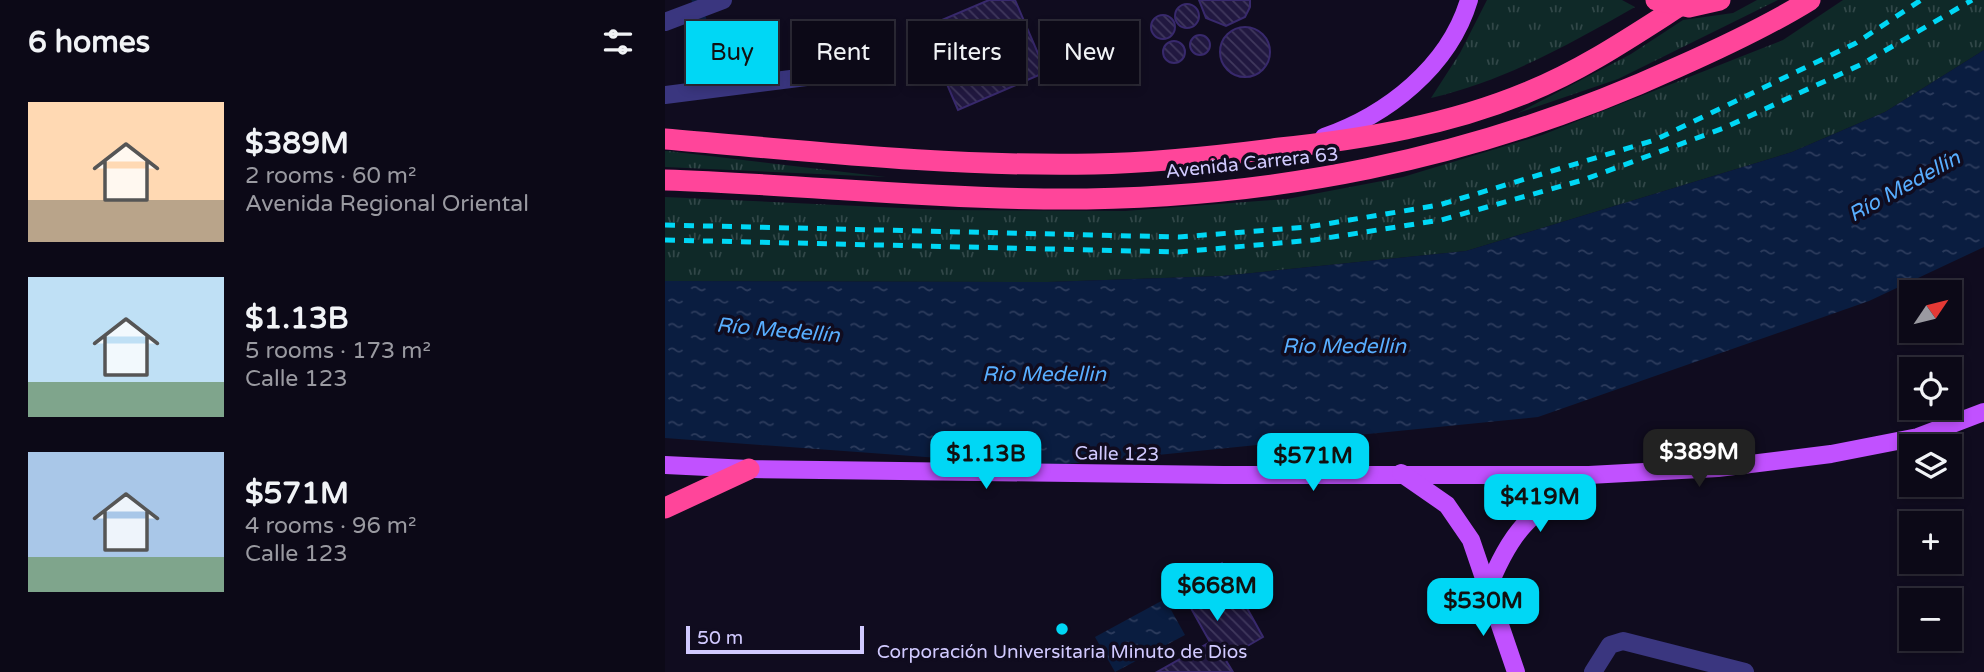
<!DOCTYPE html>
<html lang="en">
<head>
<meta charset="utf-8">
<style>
	body { margin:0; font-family:"Varela Round",sans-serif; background:#151220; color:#f1f3f6; height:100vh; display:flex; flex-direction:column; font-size:26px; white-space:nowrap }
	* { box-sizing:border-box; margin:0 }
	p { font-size:23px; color:#9a9aa1 }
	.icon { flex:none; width:38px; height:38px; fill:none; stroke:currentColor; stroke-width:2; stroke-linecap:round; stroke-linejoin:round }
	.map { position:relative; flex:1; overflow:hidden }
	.details { display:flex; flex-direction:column; background:#0c0917; width:665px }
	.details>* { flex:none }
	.hud { position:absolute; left:21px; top:21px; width:665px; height:63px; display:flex; gap:14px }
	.needle { width:46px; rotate:55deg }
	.buttons { position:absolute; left:1234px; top:280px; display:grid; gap:14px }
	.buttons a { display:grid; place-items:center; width:63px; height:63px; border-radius:0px; background:#0c0917; box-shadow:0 4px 10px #0003,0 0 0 2px #2c2a36; font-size:35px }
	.scale { position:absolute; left:21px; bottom:18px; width:178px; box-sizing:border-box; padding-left:7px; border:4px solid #d1caff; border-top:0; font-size:19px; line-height:24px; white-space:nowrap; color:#d1caff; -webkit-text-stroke:5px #100c1f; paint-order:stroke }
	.price { position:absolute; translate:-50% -60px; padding:0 16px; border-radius:14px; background:#00d7f5; color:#111; font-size:23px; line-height:46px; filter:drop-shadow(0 2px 4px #0008) }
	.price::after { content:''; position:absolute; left:50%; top:42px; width:21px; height:16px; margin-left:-10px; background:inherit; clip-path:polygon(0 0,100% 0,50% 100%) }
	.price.current { background:#222; color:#fff }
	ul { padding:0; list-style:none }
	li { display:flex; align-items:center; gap:21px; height:175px; padding:0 28px }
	li span { display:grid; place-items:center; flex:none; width:196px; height:140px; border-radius:0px; color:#555 }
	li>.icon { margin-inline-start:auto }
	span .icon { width:84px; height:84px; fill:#fffc; stroke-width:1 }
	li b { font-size:30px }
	h2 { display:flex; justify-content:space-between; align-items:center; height:84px; padding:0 28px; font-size:30px }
	.pill { padding:0 24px; border-radius:0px; background:#0c0917; box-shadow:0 4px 10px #0003,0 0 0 2px #2c2a36; font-size:24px; line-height:63px }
	.pill.current { background:#00d7f5; color:#111 }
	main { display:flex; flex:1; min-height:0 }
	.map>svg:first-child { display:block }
</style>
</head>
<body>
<main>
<section class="details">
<h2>6 homes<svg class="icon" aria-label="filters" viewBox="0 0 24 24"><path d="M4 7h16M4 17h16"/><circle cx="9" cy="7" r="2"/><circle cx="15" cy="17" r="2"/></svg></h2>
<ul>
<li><span style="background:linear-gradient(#ffd9b3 70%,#b9a48a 0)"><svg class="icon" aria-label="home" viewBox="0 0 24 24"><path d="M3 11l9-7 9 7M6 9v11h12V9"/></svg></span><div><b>$389M</b><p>2 rooms · 60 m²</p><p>Avenida Regional Oriental</p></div></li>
<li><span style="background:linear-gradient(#bfe0f5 75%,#7fa58c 0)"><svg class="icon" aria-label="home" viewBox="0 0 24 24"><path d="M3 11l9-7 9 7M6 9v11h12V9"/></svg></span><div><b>$1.13B</b><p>5 rooms · 173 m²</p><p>Calle 123</p></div></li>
<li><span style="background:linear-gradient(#a9c7e8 75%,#7fa58c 0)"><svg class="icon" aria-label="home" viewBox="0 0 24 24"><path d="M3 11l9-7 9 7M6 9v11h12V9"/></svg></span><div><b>$571M</b><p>4 rooms · 96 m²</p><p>Calle 123</p></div></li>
</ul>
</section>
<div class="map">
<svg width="1319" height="672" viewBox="0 0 1319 672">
	<defs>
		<pattern id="grass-tufts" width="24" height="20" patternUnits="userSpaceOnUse" patternTransform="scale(1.75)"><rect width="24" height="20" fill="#0f2928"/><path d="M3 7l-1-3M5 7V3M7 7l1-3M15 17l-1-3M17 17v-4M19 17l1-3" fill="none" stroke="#314748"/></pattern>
		<pattern id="water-ripples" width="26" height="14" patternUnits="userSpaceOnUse" patternTransform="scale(1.75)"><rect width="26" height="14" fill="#0a1d40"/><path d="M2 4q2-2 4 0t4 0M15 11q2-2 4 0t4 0" fill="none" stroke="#2d3c5d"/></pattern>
		<pattern id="building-back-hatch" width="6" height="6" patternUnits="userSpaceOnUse" patternTransform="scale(1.75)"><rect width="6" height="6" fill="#211840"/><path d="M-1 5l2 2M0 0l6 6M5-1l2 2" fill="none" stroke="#40385d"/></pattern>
	</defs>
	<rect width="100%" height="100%" fill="#100c1f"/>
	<!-- grass -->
	<g fill="url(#grass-tufts)">
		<path d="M822,0H957L970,7C905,44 839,81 766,98L795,53Z"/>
		<polygon points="1092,0 1113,0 953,79 853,113 966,54 1018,20 1068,13"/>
		<polygon points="1178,0 1319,0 1319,50 1220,112 1127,152 801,251 557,276 382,282 0,281 0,197 279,210 460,211 622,199 738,177 877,135 1118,40"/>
		<polygon points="58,26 70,72 21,79 29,34"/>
		<polygon points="0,151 3,151 221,177 0,167"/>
	</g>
	<!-- water -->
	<g fill="url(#water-ripples)">
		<polygon points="1319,50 1319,247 1204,301 873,417 383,466 0,438 0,281 382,282 557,276 801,251 1127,152 1220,112"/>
		<polygon points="500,599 520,635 450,672 430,637"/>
	</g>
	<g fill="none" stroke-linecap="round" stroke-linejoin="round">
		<!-- stream -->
		<polyline stroke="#0a1d40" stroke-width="7" points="30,0 43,32 37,80"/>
	</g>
	<!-- building -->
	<g fill="url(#building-back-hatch)" stroke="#38296c" stroke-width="2">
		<polygon points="324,0 350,0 381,72 293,110 258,28"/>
		<polygon points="534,0 585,0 585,7 580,17 561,26 541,18"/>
		<circle cx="522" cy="16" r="12"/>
		<circle cx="498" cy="27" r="12"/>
		<circle cx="580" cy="52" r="25"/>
		<circle cx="535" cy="45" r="10"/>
		<circle cx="509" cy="52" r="11"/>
		<polygon points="557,563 598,637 560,659 568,672 492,672 545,642 514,587"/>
	</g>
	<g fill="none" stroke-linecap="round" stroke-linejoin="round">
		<!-- minor -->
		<g stroke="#3a367f" stroke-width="18">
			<polyline points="0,22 58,0"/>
			<polyline points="0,95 181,72"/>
			<polyline points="928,672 945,645 958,641 1080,672"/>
		</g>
		<!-- major -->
		<g stroke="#c151ff" stroke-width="18">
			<path d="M659,137C722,115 784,67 804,0"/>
			<polyline points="0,465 84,469 559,475 924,475 1053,468 1166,454 1253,437 1319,412"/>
			<polyline points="736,473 782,505 806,540 851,672"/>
			<path d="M822,591C848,524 867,514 924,475"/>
		</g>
		<!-- highway -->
		<g stroke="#ff459a" stroke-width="21">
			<path d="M0,139C143,151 286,167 429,164C491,163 553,156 615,148C699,139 784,125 863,92C920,69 972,33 1024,0"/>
			<path d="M0,180C127,184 253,198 379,199C602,201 810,160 1013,67C1058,47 1103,26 1145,0"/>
			<polyline points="0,508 84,469"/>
		</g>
		<!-- rail -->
		<g stroke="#00d7f5" stroke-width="5" stroke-dasharray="10 9" stroke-linecap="butt">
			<polyline points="0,225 514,237 643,227 774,205 990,140 1191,43 1256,0"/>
			<polyline points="0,240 513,252 649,240 776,220 918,180 1059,128 1197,64 1307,0"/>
		</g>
		<!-- highway-bridge -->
		<polyline stroke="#ff459a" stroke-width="21" points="991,0 1024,7 1055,0"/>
	</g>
	<!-- markers -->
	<circle fill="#00d7f5" stroke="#100c1f" stroke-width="2.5" cx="397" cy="629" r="7"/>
	<g text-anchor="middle" stroke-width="7" stroke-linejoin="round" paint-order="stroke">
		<!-- street labels -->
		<g font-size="19" fill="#d1caff" stroke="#100c1f">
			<text transform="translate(587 162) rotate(-6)" y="7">Avenida Carrera 63</text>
			<text transform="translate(452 453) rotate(1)" y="7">Calle 123</text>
		</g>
		<!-- poi labels -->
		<g font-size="19" fill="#d1caff" stroke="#100c1f">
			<text x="397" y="658">Corporación Universitaria Minuto de Dios</text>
		</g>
		<!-- water labels -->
		<g font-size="21" font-style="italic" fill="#58aeff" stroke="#100c1f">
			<text transform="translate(1239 186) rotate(-29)" y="7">Río Medellín</text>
			<text transform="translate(113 330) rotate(5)" y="7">Río Medellín</text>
			<text x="679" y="353">Río Medellín</text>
			<text x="379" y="381">Rio Medellin</text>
		</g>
	</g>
</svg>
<div class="buttons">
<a><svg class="needle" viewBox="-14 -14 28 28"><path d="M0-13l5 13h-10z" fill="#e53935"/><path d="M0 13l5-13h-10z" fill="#9a9aa1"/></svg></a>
<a><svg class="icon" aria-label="locate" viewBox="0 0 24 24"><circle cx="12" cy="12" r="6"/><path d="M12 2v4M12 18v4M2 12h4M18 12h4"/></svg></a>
<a><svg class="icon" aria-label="layers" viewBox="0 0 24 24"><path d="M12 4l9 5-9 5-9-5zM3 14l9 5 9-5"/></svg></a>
<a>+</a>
<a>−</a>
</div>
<div class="scale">50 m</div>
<b class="price current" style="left:1034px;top:489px">$389M</b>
<b class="price" style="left:321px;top:491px">$1.13B</b>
<b class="price" style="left:648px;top:493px">$571M</b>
<b class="price" style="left:875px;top:534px">$419M</b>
<b class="price" style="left:552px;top:623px">$668M</b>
<b class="price" style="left:818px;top:638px">$530M</b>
<div class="hud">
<a class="pill current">Buy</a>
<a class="pill">Rent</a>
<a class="pill">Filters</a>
<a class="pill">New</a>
</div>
</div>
</main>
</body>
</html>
